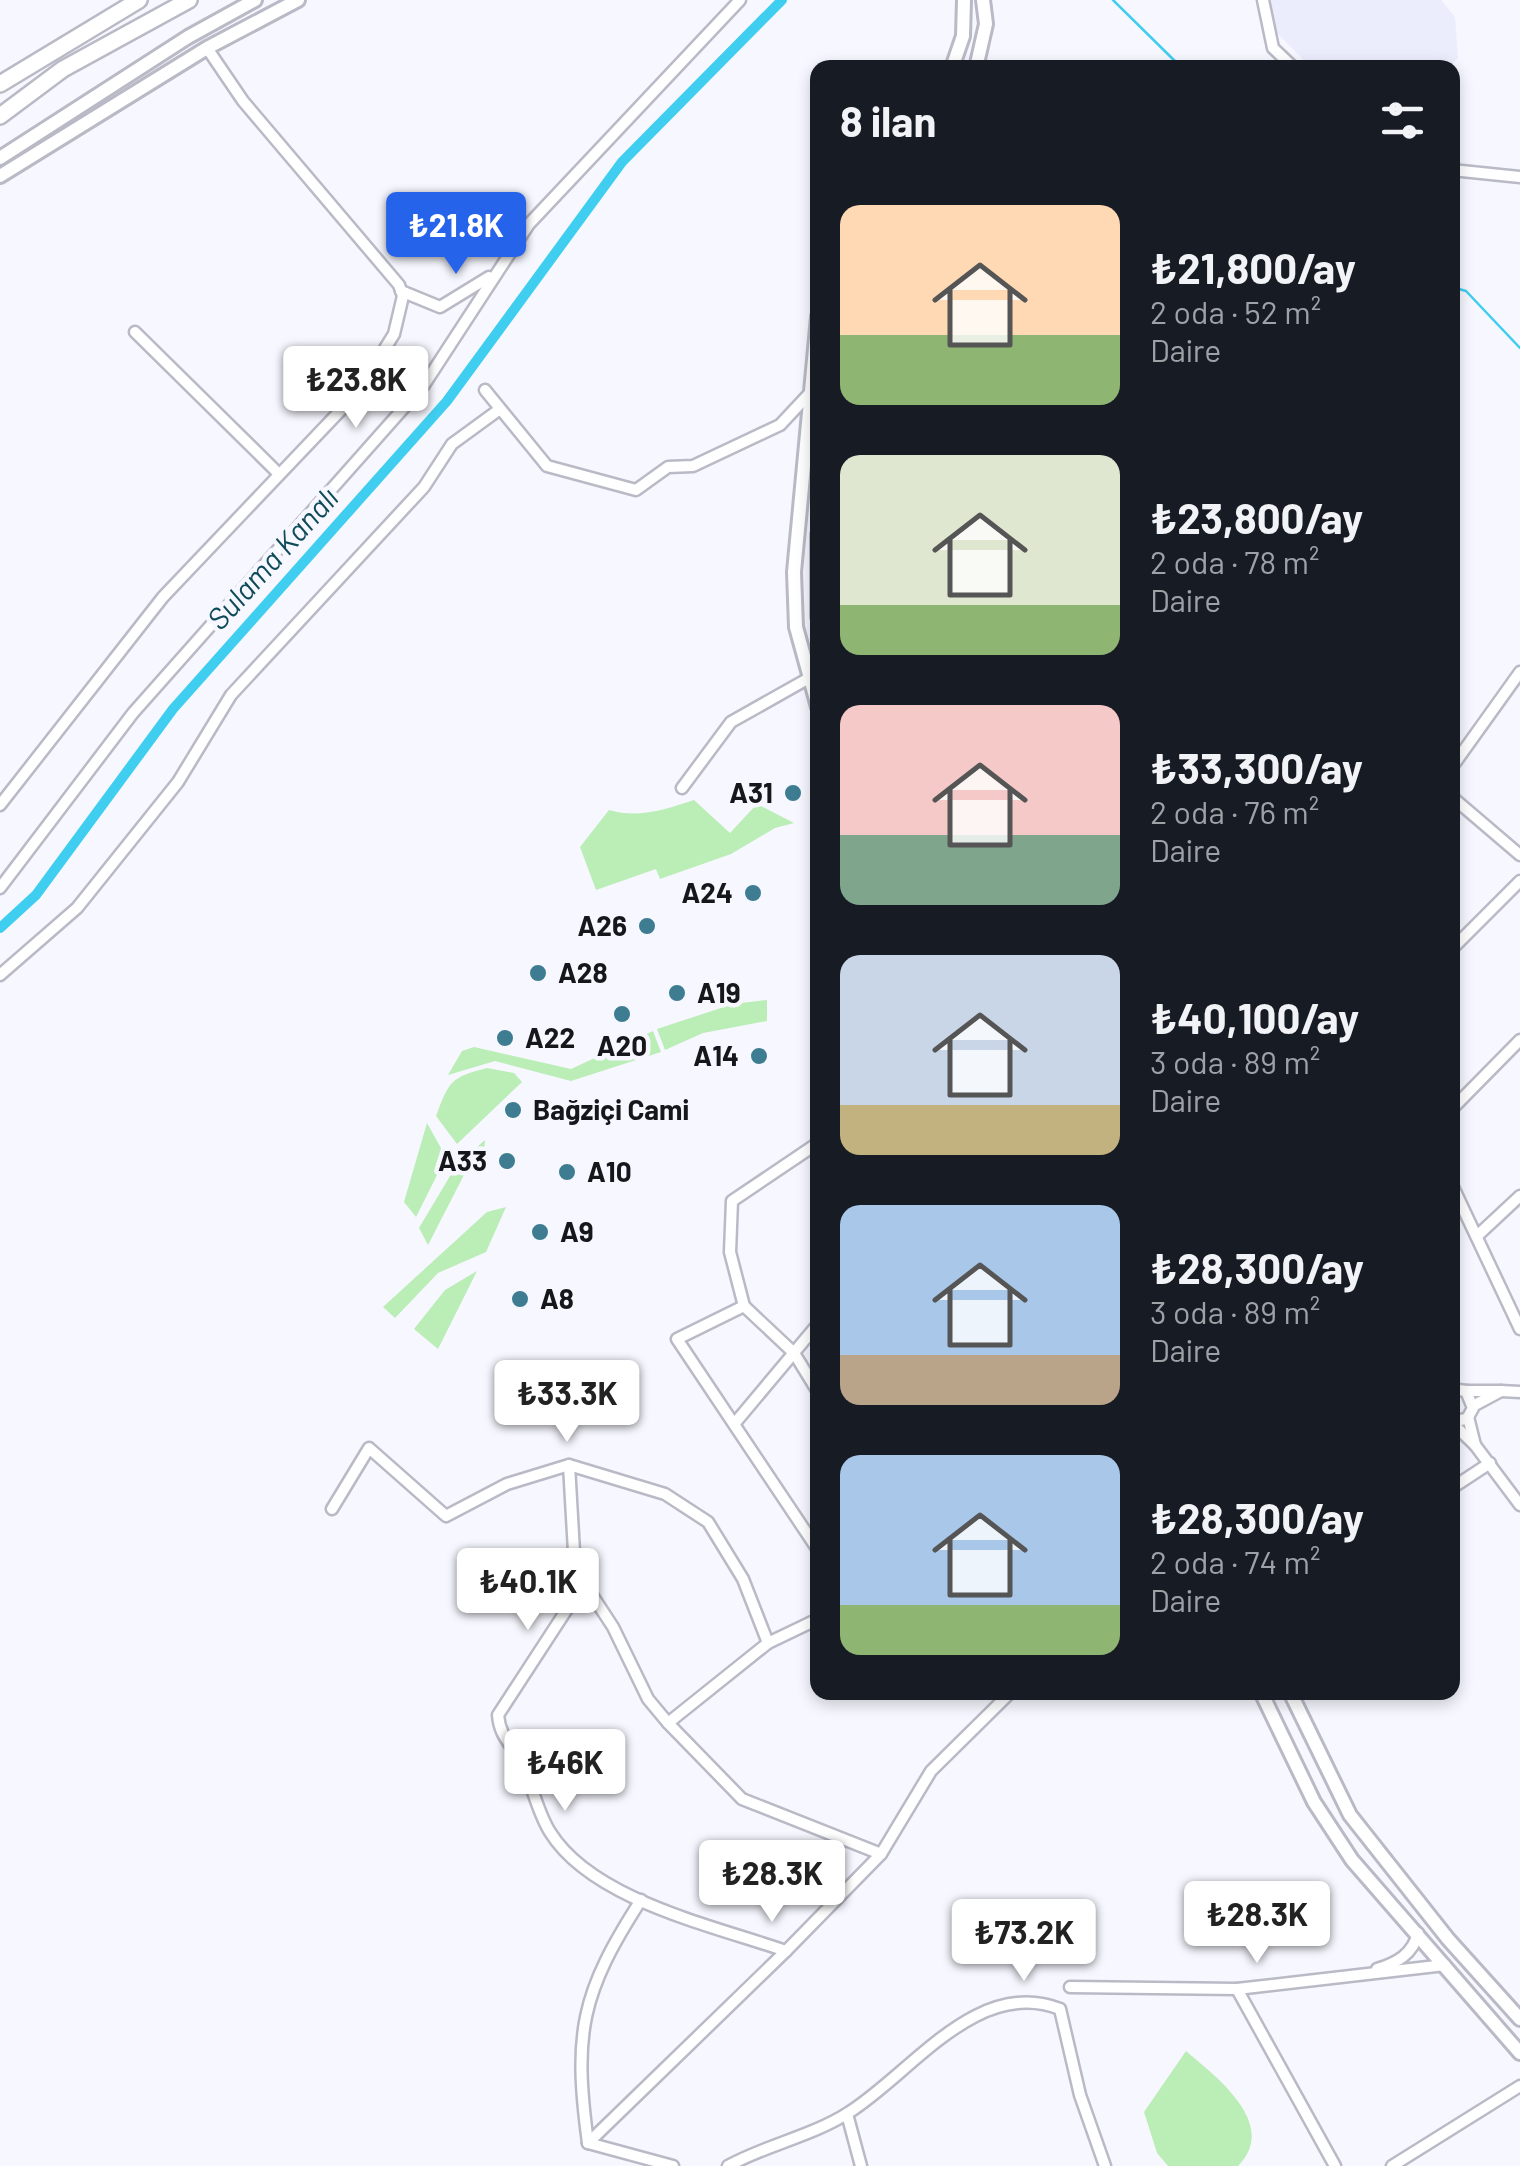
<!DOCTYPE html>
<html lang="tr">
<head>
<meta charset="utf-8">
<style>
	body { margin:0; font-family:Barlow,sans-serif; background:#20242c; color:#f1f3f6; height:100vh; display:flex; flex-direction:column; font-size:38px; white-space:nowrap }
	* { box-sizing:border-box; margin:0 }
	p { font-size:32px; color:#9ea1a6 }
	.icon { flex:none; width:55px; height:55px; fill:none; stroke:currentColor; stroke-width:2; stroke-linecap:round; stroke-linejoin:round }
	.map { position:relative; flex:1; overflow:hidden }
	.drawer { position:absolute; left:810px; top:60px; width:650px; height:1640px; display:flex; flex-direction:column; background:#171b24; border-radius:20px; box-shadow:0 5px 15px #0003 }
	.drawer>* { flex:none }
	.price { position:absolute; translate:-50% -85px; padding:0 22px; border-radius:10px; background:#fff; color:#222; font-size:32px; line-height:65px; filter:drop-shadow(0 2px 5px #0008) }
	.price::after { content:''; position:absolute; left:50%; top:60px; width:30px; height:22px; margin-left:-15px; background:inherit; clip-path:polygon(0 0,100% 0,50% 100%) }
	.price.active { background:#2563eb; color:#fff }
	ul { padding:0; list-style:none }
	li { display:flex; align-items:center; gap:30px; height:250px; padding:0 30px }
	li span { display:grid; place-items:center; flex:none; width:280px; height:200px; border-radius:20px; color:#555 }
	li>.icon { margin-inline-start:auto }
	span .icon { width:120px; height:120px; fill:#fffc; stroke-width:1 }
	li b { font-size:42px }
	h2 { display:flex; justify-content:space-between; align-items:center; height:120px; padding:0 30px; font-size:42px }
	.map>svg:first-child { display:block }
</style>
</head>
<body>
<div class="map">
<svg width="1520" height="2166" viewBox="0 0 1520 2166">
	<rect width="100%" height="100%" fill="#f7f7ff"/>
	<!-- built -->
	<polygon fill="#ebecfc" points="1271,0 1441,0 1455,17 1458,58 1448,67 1311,67 1271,27"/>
	<!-- green -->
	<g fill="#bbedb6">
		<path d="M694,800L730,833L757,804L794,823L775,828L731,854L660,879L656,869L596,890L580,847L609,810C639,819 666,809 694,800Z"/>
		<polygon points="767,1000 767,1021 703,1033 665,1050 657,1029 733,1004"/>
		<polygon points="653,1031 661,1052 571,1081 495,1061 448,1075 462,1051 474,1047 571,1069"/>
		<path d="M487,1068L514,1073L522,1082L457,1144L436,1116C449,1081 451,1077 487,1068Z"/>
		<polygon points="427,1123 446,1157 416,1217 404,1202"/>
		<polygon points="485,1140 483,1163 465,1173 428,1245 419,1228 456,1166"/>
		<polygon points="506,1207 486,1252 438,1273 395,1318 383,1307 487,1212"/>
		<polygon points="477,1271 438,1349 414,1329 445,1290"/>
		<path d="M1186,2051C1215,2076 1280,2124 1238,2166H1168L1157,2153L1144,2112Z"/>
	</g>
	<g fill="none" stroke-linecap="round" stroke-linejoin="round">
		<!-- stream -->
		<g stroke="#3fceef" stroke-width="2.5">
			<polyline points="1113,0 1182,68"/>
			<polyline points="1452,287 1466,291 1520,348"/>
		</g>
		<!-- canal -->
		<polyline stroke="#3fceef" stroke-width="10" points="0,928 36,895 173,709 447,401 622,162 782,0"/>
		<!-- minor casing -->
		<g stroke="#b9bac6" stroke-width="15">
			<g id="minor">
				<polyline points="1263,0 1273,48 1294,68"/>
				<polyline points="1452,170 1520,177"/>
				<polyline points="401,291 440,307 489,277"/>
				<polyline points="135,332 279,474"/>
				<polyline points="485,390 547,466 636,490 668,467 693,466 780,425 810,393"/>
				<polyline points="1452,767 1520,672"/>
				<polyline points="682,788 731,722 818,673"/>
				<polyline points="1452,797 1520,855"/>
				<polyline points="0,805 163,597 358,392 394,334 403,296 399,285 243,101 207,48"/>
				<polyline points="0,888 133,713 424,385 529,224 740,0"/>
				<polyline points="1452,949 1520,881"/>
				<polyline points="0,975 77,908 178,782 231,695 424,487 452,444 500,409"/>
				<polyline points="1452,1109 1520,1040"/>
				<polyline points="1452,1185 1520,1329"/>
				<polyline points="1477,1236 1520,1196"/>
				<polyline points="744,1306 730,1252 732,1201 818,1143"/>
				<polyline points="1452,1389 1466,1391 1473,1408 1467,1419 1452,1421"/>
				<polyline points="1466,1391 1501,1391 1473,1406"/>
				<polyline points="1501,1391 1520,1392"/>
				<polyline points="818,1392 794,1353 744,1306 677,1339 818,1550"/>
				<polyline points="735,1423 818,1324"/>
				<polyline points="1452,1423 1475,1445 1468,1417"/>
				<polyline points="1475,1445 1520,1505"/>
				<polyline points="569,1465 575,1569 613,1627 648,1699 668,1723"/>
				<polyline points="1452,1488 1490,1463"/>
				<polyline points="332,1509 369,1448 446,1516 507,1484 569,1465 665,1494 708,1522 743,1579 768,1643 818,1619"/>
				<path d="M584,1583L498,1715C500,1740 515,1746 524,1768C533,1788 538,1813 550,1832C592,1900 714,1926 786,1951L881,1854L931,1771L1011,1692"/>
				<polyline points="768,1643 668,1723 742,1799 881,1854"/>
				<path d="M1377,1969C1397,1963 1413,1954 1418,1933"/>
				<polyline points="1070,1987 1237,1989 1445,1965"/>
				<polyline points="1237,1989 1335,2166"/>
				<polyline points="847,2114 861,2166"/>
				<polyline points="588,2143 786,1951"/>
				<path d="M588,2143C573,2033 581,1993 641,1900"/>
				<polyline points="588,2143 673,2166"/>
				<path d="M728,2166C766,2145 812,2136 848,2113C910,2075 977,1976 1060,2009L1080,2095L1105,2166"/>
				<polyline points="1392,2166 1520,2086"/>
			</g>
		</g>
		<!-- major casing -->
		<g stroke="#b9bac6" stroke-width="18">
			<g id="major">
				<polyline points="952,68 963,36 964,0"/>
				<polyline points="976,68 986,24 983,0"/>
				<polyline points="0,158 188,37 255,0"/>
				<polyline points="0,176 207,48 298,0"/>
				<polyline points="818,317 794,572 796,627 818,707"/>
				<polyline points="818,535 818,617"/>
				<polyline points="1261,1692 1314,1802 1352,1860 1520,2053"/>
				<polyline points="1290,1692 1350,1815 1448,1939 1520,2019"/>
			</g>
		</g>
		<!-- highway casing -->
		<g stroke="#b9bac6" stroke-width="20">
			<g id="highway">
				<polyline points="0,84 139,0"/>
				<polyline points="0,116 63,69 189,0"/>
			</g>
		</g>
		<!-- minor -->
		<use href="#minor" stroke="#fff" stroke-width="10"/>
		<!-- major -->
		<use href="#major" stroke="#fff" stroke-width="12"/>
		<!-- highway -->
		<use href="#highway" stroke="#fff" stroke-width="15"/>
	</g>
	<!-- markers -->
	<g fill="#3d7c91" stroke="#f7f7ff" stroke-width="4">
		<circle cx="793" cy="793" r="10"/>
		<circle cx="753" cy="893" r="10"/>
		<circle cx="647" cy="926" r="10"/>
		<circle cx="538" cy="973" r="10"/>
		<circle cx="677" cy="993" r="10"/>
		<circle cx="622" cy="1014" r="10"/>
		<circle cx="505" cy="1038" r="10"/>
		<circle cx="759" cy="1056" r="10"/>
		<circle cx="513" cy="1110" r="10"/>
		<circle cx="507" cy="1161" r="10"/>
		<circle cx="567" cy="1172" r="10"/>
		<circle cx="540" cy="1232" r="10"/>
		<circle cx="520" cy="1299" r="10"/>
	</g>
	<g text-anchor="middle" stroke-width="9" stroke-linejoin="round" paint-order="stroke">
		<!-- poi labels -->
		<g font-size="28" font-weight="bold" fill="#16171b" stroke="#f7f7ff" text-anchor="start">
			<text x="773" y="803" text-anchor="end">A31</text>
			<text x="733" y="903" text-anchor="end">A24</text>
			<text x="627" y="936" text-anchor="end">A26</text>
			<text x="558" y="983">A28</text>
			<text x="697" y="1003">A19</text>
			<text x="525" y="1048">A22</text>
			<text x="622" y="1056" text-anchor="middle">A20</text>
			<text x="739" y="1066" text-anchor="end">A14</text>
			<text x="533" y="1120">Bağziçi Cami</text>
			<text x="487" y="1171" text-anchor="end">A33</text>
			<text x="587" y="1182">A10</text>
			<text x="560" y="1242">A9</text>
			<text x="540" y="1309">A8</text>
		</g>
		<!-- water labels -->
		<g font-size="30" font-style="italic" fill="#0e4b58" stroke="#f7f7ff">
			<text transform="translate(273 559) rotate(-48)" y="10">Sulama Kanalı</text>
		</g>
	</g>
</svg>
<b class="price active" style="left:456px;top:277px">₺21.8K</b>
<b class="price" style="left:356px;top:431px">₺23.8K</b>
<b class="price" style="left:567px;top:1445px">₺33.3K</b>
<b class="price" style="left:528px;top:1633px">₺40.1K</b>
<b class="price" style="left:565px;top:1814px">₺46K</b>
<b class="price" style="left:772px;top:1925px">₺28.3K</b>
<b class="price" style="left:1257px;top:1966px">₺28.3K</b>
<b class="price" style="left:1024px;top:1984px">₺73.2K</b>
<section class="drawer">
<h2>8 ilan<svg class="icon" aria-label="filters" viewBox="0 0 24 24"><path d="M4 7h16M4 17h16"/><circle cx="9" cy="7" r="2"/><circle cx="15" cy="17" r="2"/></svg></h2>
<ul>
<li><span style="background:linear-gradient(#ffd9b3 65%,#8fb573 0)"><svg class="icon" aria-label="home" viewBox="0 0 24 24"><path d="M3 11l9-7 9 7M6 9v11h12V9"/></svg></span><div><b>₺21,800/ay</b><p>2 oda · 52 m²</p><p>Daire</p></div></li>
<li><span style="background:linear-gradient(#dfe7d0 75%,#8fb573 0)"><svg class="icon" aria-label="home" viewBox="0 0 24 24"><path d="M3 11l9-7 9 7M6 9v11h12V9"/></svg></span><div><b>₺23,800/ay</b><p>2 oda · 78 m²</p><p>Daire</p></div></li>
<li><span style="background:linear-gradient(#f6c9c9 65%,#7fa58c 0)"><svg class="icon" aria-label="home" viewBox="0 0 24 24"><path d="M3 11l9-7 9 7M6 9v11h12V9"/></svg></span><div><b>₺33,300/ay</b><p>2 oda · 76 m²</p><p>Daire</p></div></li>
<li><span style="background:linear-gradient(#c9d6e8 75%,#c2b280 0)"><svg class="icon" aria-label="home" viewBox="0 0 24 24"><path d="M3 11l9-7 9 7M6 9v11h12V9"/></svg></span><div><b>₺40,100/ay</b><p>3 oda · 89 m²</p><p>Daire</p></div></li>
<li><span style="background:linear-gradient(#a9c7e8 75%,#b9a48a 0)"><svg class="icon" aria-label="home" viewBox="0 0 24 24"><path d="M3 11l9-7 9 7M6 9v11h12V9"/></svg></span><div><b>₺28,300/ay</b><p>3 oda · 89 m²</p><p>Daire</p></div></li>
<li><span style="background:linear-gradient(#a9c7e8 75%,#8fb573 0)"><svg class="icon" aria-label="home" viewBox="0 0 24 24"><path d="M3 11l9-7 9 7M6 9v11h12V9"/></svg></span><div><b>₺28,300/ay</b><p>2 oda · 74 m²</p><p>Daire</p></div></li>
</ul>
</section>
</div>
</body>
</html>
